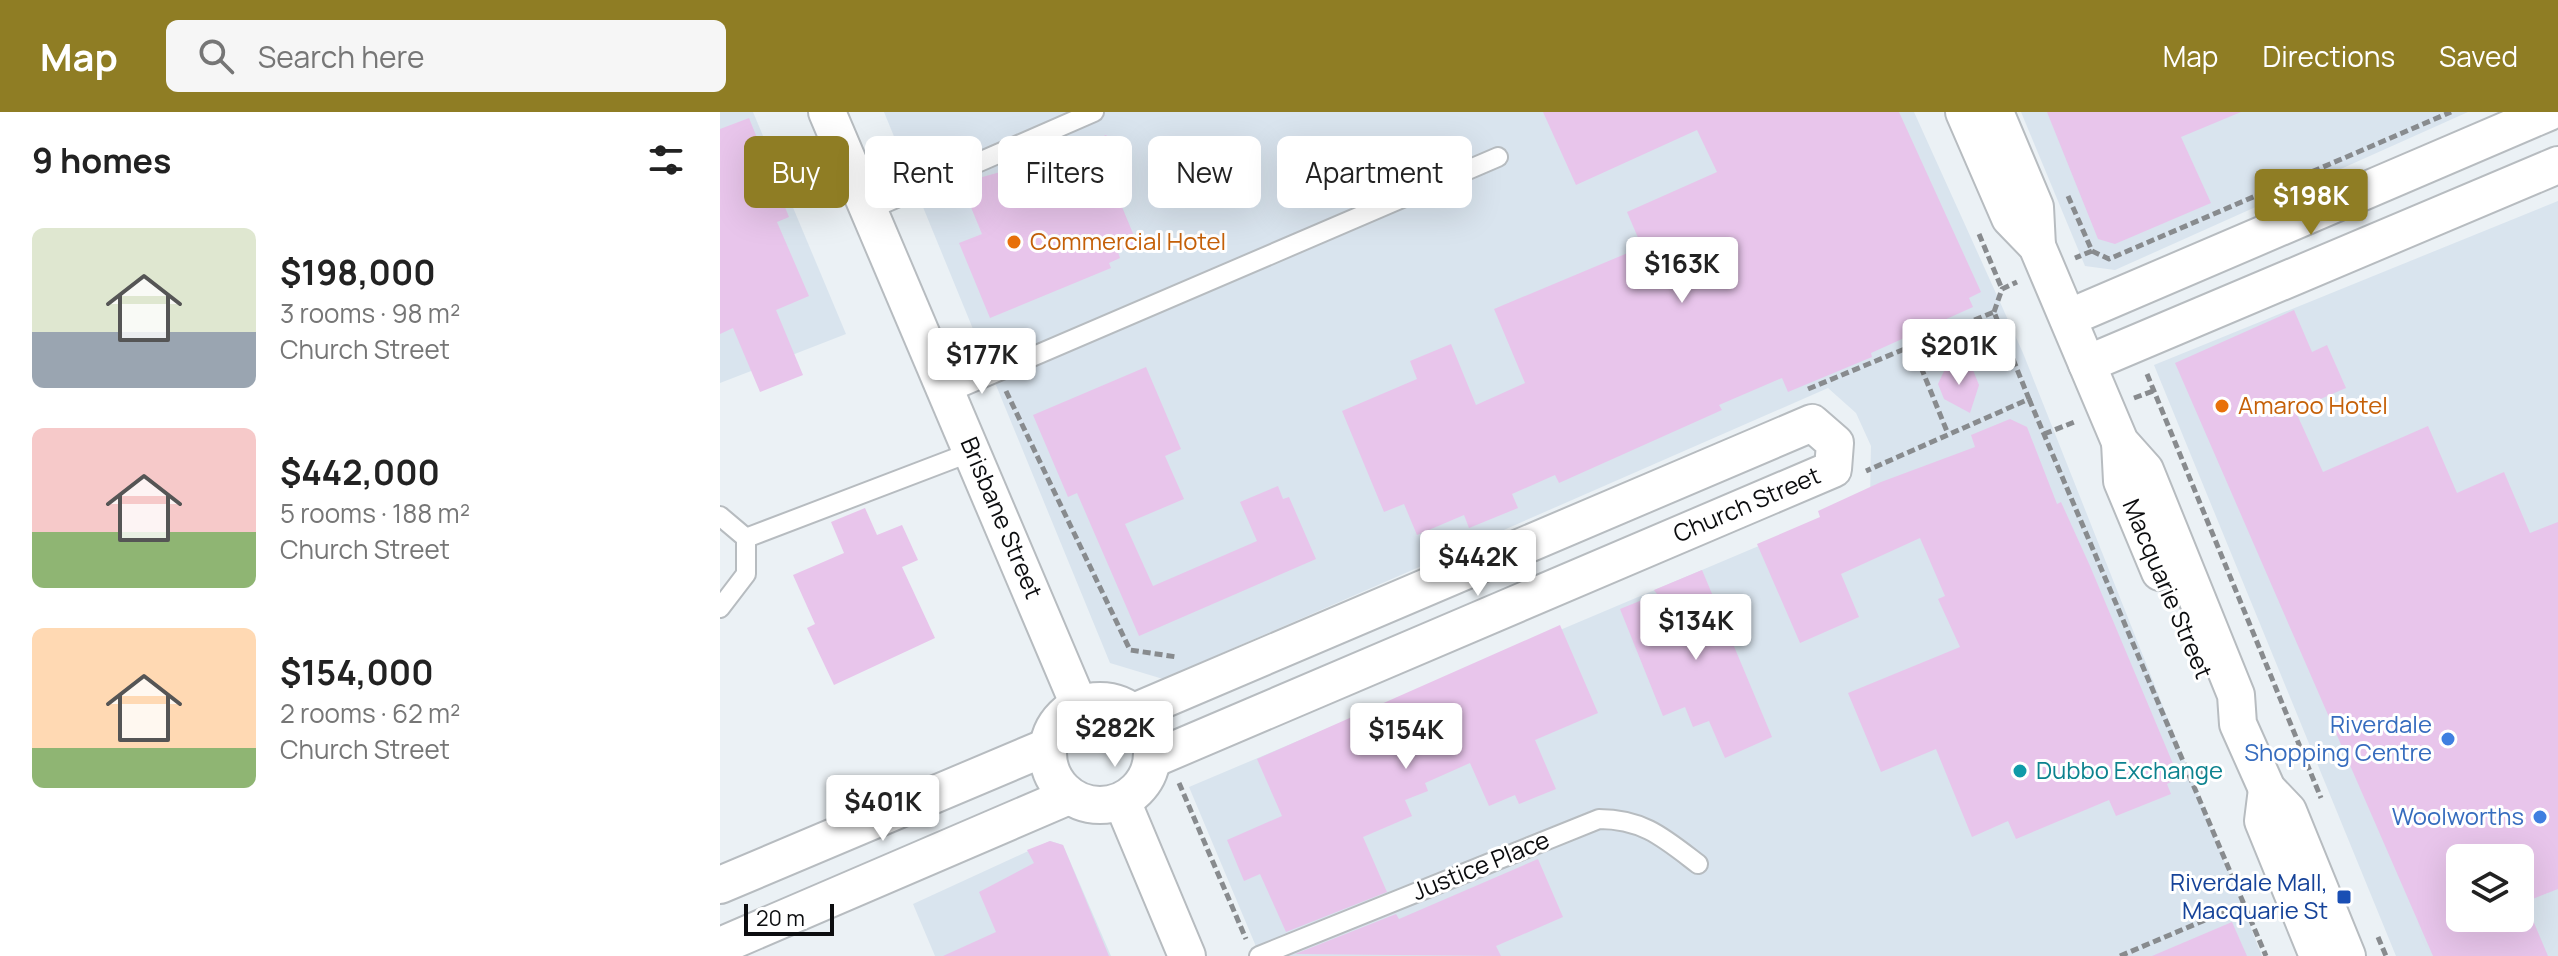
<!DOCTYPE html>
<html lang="en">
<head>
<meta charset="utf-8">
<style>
	body { margin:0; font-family:Manrope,sans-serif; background:#f6f6f6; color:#222; height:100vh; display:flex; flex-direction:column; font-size:30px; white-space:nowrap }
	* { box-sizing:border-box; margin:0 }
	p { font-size:26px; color:#767676 }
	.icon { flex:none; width:44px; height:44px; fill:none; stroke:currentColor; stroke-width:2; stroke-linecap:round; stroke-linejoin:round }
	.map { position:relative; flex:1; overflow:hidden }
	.sheet { display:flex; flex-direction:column; background:#fff; width:720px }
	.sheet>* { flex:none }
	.guide { position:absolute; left:24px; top:24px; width:760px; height:72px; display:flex; gap:16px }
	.fabs { position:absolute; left:1726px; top:732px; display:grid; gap:16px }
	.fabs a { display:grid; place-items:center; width:88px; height:88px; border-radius:12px; background:#fff; box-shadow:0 8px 32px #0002; font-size:40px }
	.scale { position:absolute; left:24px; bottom:20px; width:90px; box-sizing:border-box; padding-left:8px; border:4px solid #0c0d0f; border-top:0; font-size:22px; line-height:28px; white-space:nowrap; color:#0c0d0f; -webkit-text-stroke:6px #fff; paint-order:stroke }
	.price { position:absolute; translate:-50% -68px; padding:0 18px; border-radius:8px; background:#fff; color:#222; font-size:26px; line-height:52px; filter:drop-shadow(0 2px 4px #0008) }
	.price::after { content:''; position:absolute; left:50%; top:48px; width:24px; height:18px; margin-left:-12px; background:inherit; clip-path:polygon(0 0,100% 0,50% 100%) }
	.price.on { background:#8f7d24; color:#fff }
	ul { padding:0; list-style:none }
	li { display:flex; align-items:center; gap:24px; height:200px; padding:0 32px }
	li span { display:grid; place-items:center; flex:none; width:224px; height:160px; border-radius:12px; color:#555 }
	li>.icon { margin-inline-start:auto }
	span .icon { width:96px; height:96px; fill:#fffc; stroke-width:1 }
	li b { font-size:34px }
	h2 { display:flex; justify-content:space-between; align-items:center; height:96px; padding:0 32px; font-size:34px }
	.chip { padding:0 28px; border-radius:12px; background:#fff; box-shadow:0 8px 32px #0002; font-size:28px; line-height:72px }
	.chip.on { background:#8f7d24; color:#fff }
	header { display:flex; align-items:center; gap:48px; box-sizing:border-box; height:112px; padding:0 40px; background:#8f7d24; color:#fff }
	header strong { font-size:38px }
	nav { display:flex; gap:44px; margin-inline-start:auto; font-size:28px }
	.search { width:560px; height:72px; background:#f6f6f6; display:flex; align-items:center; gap:20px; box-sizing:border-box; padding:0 28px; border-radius:12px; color:#767676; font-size:30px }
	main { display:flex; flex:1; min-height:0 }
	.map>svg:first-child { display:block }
</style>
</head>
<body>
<header>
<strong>Map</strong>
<div class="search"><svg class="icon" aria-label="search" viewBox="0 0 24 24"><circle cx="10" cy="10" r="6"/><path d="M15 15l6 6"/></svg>Search here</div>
<nav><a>Map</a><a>Directions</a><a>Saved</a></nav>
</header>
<main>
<section class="sheet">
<h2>9 homes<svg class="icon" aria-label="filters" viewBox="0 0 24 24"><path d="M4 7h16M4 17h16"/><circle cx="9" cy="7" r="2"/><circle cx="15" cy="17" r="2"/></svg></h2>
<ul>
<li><span style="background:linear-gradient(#dfe7d0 65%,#9aa5b1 0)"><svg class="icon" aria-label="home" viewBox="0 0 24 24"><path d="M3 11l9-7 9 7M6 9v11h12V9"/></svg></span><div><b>$198,000</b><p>3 rooms · 98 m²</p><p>Church Street</p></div></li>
<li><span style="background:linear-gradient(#f6c9c9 65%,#8fb573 0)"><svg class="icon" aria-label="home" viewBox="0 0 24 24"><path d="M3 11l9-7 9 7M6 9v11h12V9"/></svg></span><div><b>$442,000</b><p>5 rooms · 188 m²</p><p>Church Street</p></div></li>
<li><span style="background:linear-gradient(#ffd9b3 75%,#8fb573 0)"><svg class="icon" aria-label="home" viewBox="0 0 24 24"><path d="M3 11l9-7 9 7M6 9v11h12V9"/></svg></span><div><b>$154,000</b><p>2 rooms · 62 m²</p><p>Church Street</p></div></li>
</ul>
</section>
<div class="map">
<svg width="1838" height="844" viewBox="0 0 1838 844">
	<rect width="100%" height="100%" fill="#ebf1f5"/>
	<!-- built -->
	<g fill="#d9e4ee" fill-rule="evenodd">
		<polygon points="0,0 33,0 126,222 0,271"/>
		<polygon points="164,0 1194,0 1303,241 1542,844 540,844 469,675 1150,387 1151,334 1136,301 1108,276 443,567 390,551"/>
		<polygon points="1301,0 1748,0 1395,158 1365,154"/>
		<path d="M1838,89V844H1676L1434,253ZM1740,746H1800V806H1740Z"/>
		<polygon points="330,729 343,733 391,844 215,844 193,792"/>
	</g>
	<!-- building -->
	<g fill="#e8c5eb">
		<polygon points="823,0 1179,0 1261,180 1249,186 1253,195 1151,241 1152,245 1068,280 1062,266 999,293 1002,298 839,371 835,363 792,382 798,396 749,416 744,403 697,423 684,392 664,400 622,299 697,267 690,249 731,232 756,293 805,271 774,197 922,135 907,100 997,60 977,18 856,73"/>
		<polygon points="1327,0 1521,0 1461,25 1491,91 1395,132 1378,127"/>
		<polygon points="29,6 69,105 57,110 89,184 56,198 83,263 40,280 13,216 0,222 0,17"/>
		<polygon points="386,23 410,50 387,59 417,131 398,140 400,146 389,151 391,156 270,206 239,131 262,122 241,71 337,44"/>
		<polygon points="1574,198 1592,240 1607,233 1626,276 1575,298 1603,360 1708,314 1737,381 1784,360 1810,421 1838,410 1838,777 1800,792 1800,746 1740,746 1740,806 1812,806 1828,844 1713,844 1455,251"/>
		<polygon points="1240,252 1253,258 1259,273 1250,301 1224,287 1218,272 1224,259"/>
		<polygon points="426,255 461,337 445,344 464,387 405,412 433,474 537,429 520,390 558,374 563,387 569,385 596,447 419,524 357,381 348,385 313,303"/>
		<polygon points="1290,307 1307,315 1337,392 1341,390 1370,454 1459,666 1447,672 1451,682 1396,704 1389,688 1296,727 1288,709 1252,725 1216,637 1161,660 1128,581 1240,535 1218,487 1225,484 1200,426 1121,462 1139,505 1080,531 1037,432 1100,405 1098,399 1161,370 1255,335 1251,323"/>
		<polygon points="145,396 157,423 182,413 198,448 182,455 215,526 114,573 87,516 95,512 73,463 124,441 111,410"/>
		<polygon points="982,458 1052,625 1005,646 989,609 973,615 965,595 943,604 900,497 937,482 934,478"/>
		<polygon points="840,513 878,601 815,628 836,677 799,692 795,683 769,694 750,651 705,671 708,679 685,688 692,704 643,725 667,780 566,820 540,762 524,769 507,728 562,704 537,647"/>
		<polygon points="330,729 343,733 389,844 223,844 276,820 259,780 314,751 307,738"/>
		<polygon points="818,747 843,805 776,834 781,844 575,842 676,802 679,807"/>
		<polygon points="1512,810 1527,844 1432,844"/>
	</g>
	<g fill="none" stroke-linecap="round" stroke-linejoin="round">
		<!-- service casing -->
		<g stroke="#b7bcc0" stroke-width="22">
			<g id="service">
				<polyline points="149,98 374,0"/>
				<polyline points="228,281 778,45"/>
				<polyline points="0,404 26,426 26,462 0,496"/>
				<polyline points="26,426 254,339"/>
				<path d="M539,844L879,707C923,707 944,726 978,752"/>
			</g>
		</g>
		<!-- minor casing -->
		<g stroke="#b7bcc0" stroke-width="40">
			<g id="minor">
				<polyline points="107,0 359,593"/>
				<polyline points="1244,0 1290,106 1317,134 1400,330 1425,358 1516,583 1518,612 1547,677 1568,699 1627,844"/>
				<polyline points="1275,0 1315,95 1317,134"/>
				<polyline points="1348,206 1829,0"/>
				<polyline points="1367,252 1838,53"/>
				<polyline points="1400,330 1402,369 1440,460"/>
				<circle cx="380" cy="641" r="52"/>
				<polyline points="414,600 1092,311 1115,331 1113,357 433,647"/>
				<polyline points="1547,677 1543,709 1598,844"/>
				<polyline points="402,689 467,844"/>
				<polyline points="0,773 327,635"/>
				<polyline points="0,834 349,684"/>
			</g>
		</g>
		<!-- path -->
		<g stroke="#888b8e" stroke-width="5" stroke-dasharray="8 4" stroke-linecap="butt">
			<polyline points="1348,84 1372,139 1355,146"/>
			<polyline points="1259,122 1282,177"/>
			<polyline points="1372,139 1389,147 1731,0"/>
			<polyline points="1274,200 1282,177 1297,170"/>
			<polyline points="1192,233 1228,322"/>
			<polyline points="1427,262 1601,686"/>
			<polyline points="1088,277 1274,200 1309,287 1146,359"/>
			<polyline points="286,279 410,538 457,545"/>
			<polyline points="1414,286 1433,279"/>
			<polyline points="1309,287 1546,844"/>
			<polyline points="1324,322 1357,309"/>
			<polyline points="1469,666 1500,653"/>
			<polyline points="459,671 526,827"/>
			<polyline points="1658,825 1666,844"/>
			<polyline points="1400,844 1523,792"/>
		</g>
		<!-- service -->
		<use href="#service" stroke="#fff" stroke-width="18"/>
		<!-- minor -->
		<use href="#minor" stroke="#fff" stroke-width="36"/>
	</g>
	<!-- markers -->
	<g fill="#e8710a" stroke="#fff" stroke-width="3">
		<circle cx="294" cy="130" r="8"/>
		<circle cx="1502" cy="294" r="8"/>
	</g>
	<g fill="#3f7fe0" stroke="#fff" stroke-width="3">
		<circle cx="1728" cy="627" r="8"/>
		<circle cx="1820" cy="705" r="8"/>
	</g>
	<circle fill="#0f9aa8" stroke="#fff" stroke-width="3" cx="1300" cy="659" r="8"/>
	<rect fill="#1a4fb4" stroke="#fff" stroke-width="3" x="1616" y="777" width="16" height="16" rx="4"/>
	<g text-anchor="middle" stroke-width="6" stroke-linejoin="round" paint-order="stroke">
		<!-- food labels -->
		<g font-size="24" fill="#c56008" stroke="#fff" text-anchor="start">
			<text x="310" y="138">Commercial Hotel</text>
			<text x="1518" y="302">Amaroo Hotel</text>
		</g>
		<!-- street labels -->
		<g font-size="24" fill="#0c0d0f" stroke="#fff">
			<text transform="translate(1027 393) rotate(-23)" y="8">Church Street</text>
			<text transform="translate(281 406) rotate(67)" y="8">Brisbane Street</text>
			<text transform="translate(1447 477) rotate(67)" y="8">Macquarie Street</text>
			<text transform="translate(761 754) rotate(-22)" y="8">Justice Place</text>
		</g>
		<!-- shop labels -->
		<g font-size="24" fill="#366cbe" stroke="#fff" text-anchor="end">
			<text x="1712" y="621">Riverdale<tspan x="1712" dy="28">Shopping Centre</tspan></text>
			<text x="1804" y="713">Woolworths</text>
		</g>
		<!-- culture labels -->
		<g font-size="24" fill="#0d838f" stroke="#fff" text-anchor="start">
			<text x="1316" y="667">Dubbo Exchange</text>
		</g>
		<!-- transit labels -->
		<g font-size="24" fill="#164399" stroke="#fff" text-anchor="end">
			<text x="1608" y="779">Riverdale Mall,<tspan x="1608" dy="28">Macquarie St</tspan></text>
		</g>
	</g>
</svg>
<div class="fabs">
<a><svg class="icon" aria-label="layers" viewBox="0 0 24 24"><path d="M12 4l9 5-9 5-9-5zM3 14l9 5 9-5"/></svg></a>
</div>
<div class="scale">20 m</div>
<b class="price on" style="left:1591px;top:125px">$198K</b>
<b class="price" style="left:962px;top:193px">$163K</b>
<b class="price" style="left:1239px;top:275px">$201K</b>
<b class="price" style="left:262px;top:284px">$177K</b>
<b class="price" style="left:758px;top:486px">$442K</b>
<b class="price" style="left:976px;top:550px">$134K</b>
<b class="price" style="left:395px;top:657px">$282K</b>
<b class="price" style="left:686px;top:659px">$154K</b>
<b class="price" style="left:163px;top:731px">$401K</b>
<div class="guide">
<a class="chip on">Buy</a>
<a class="chip">Rent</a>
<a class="chip">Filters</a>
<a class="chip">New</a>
<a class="chip">Apartment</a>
</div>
</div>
</main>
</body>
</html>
